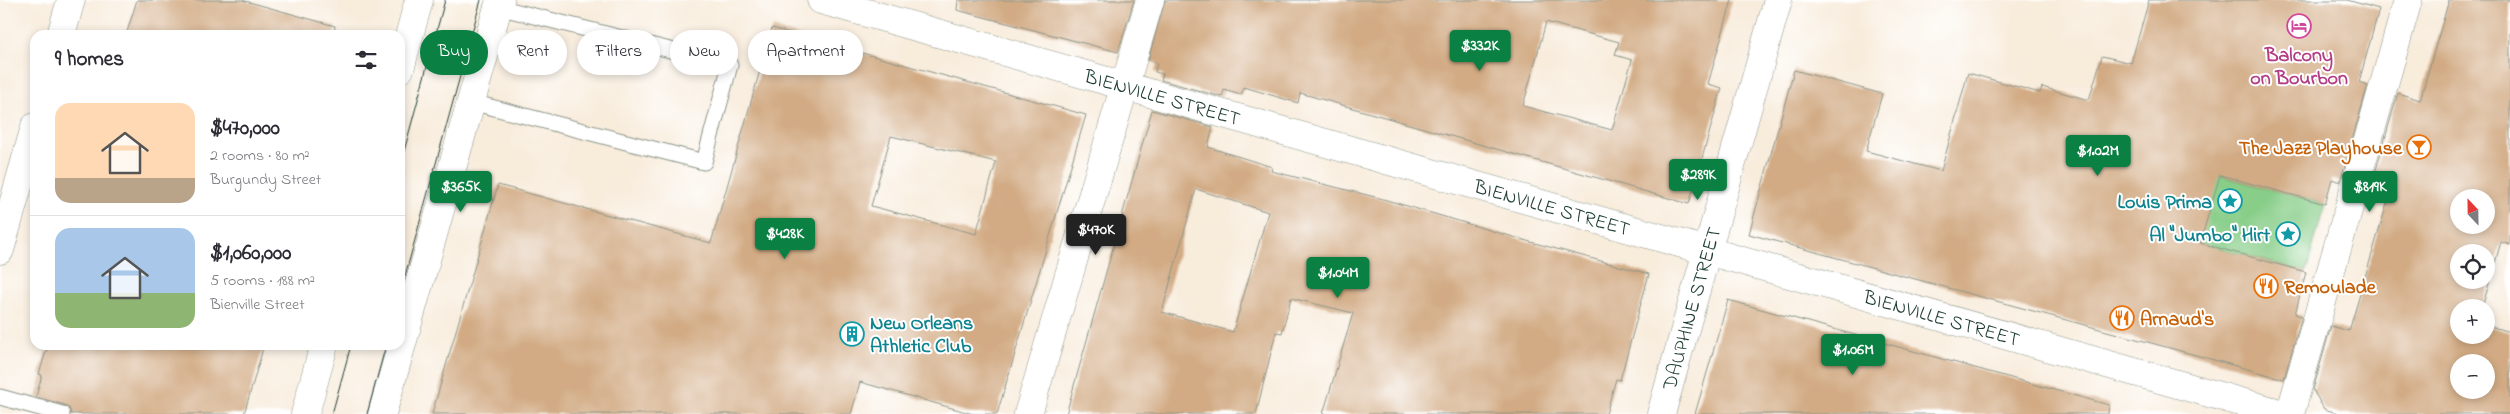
<!DOCTYPE html>
<html lang="en">
<head>
<meta charset="utf-8">
<style>
	body { margin:0; font-family:"Indie Flower",sans-serif; background:#f2f2f3; color:#2b2b33; height:100vh; display:flex; flex-direction:column; font-size:19px; white-space:nowrap }
	* { box-sizing:border-box; margin:0 }
	p { font-size:16px; color:#7c7c81 }
	.icon { flex:none; width:28px; height:28px; fill:none; stroke:currentColor; stroke-width:2; stroke-linecap:round; stroke-linejoin:round }
	.map { position:relative; flex:1; overflow:hidden }
	.sheet { position:absolute; left:30px; top:30px; width:375px; height:320px; display:flex; flex-direction:column; background:#fff; border-radius:15px; box-shadow:0 2px 8px #0003 }
	.sheet>* { flex:none }
	.top-card { position:absolute; left:420px; top:30px; width:475px; height:45px; display:flex; gap:10px }
	.needle { width:32px; rotate:338deg }
	.tools { position:absolute; left:2450px; top:189px; display:grid; gap:10px }
	.tools a { display:grid; place-items:center; width:45px; height:45px; border-radius:50%; background:#fff; box-shadow:0 2px 8px #0003; font-size:25px }
	.price { position:absolute; translate:-50% -42px; padding:0 11px; border-radius:5px; background:#0b8043; color:#fff; font-size:16px; line-height:32px; filter:drop-shadow(0 1px 2px #0008) }
	.price::after { content:''; position:absolute; left:50%; top:30px; width:15px; height:11px; margin-left:-8px; background:inherit; clip-path:polygon(0 0,100% 0,50% 100%) }
	.price.on { background:#222; color:#fff }
	ul { padding:0; list-style:none }
	li { display:flex; align-items:center; gap:15px; height:125px; padding:0 25px }
	li+li { border-top:1px solid #e1e1e2 }
	li span { display:grid; place-items:center; flex:none; width:140px; height:100px; border-radius:15px; color:#555 }
	li>.icon { margin-inline-start:auto }
	span .icon { width:60px; height:60px; fill:#fffc; stroke-width:1 }
	li b { font-size:21px }
	h2 { display:flex; justify-content:space-between; align-items:center; height:60px; padding:0 25px; font-size:21px }
	.pill { padding:0 18px; border-radius:22px; background:#fff; box-shadow:0 2px 8px #0003; font-size:18px; line-height:45px }
	.pill.on { background:#0b8043; color:#fff }
	.map>svg:first-child { display:block }
</style>
</head>
<body>
<div class="map">
<svg width="2510" height="414" viewBox="0 0 2510 414">
	<rect width="100%" height="100%" fill="#fff"/>
	<filter id="ink" filterUnits="userSpaceOnUse"><feTurbulence type="fractalNoise" baseFrequency=".02" numOctaves="2"/><feDisplacementMap in="SourceGraphic" scale="10" xChannelSelector="R" yChannelSelector="G"/><feConvolveMatrix kernelMatrix="1 2 1 2 8 2 1 2 1" color-interpolation-filters="sRGB"/></filter>
	<filter id="wash" filterUnits="userSpaceOnUse"><feTurbulence type="fractalNoise" baseFrequency=".0096" numOctaves="4" result="noise"/><feDisplacementMap in="SourceGraphic" scale="20" xChannelSelector="R" yChannelSelector="G"/><feGaussianBlur stdDeviation="1.12" result="paint"/><feColorMatrix in="noise" values="0 0 0 0 0 0 0 0 0 0 0 0 0 0 0 0 0 1.4 0 .05"/><feComposite in="paint" operator="in"/></filter>
	<g filter="url(#wash)">
		<rect width="100%" height="100%" fill="#f8ecdb"/>
		<!-- green -->
		<polygon fill="#88ce89" stroke="#54865e" points="2119,148 2325,204 2306,272 2200,243"/>
		<g id="blocks">
			<!-- building -->
			<g fill="#d2ab84" fill-rule="evenodd">
				<polygon points="137,0 242,0 335,26 334,35 126,35"/>
				<polygon points="958,0 1134,0 1118,52 957,10"/>
				<path d="M1165,0H1732L1708,84L1722,88L1689,204L1300,93L1298,103L1244,87L1241,95L1224,90L1222,97L1161,80L1163,74L1155,72L1157,63L1148,60ZM1546,22L1619,42L1615,55L1632,60L1612,130L1523,106Z"/>
				<polygon points="2149,0 2347,0 2379,9 2359,82 2368,85 2340,182 2332,179 2325,204 2220,175 2200,243 2306,272 2295,314 2302,316 2284,379 1749,234 1794,70 1882,94 1866,151 1941,171 1968,73 2040,93 2042,87 2089,100 2102,56 2131,63"/>
				<path d="M2449,0H2510V245L2501,242L2482,308H2459V335H2486V316L2492,318L2489,326L2510,332V414H2341L2324,409L2313,390L2331,326L2349,331L2389,197L2370,191L2398,93L2420,100ZM2459,198H2486V225H2459ZM2459,252H2486V280H2459ZM2459,362H2486V390H2459Z"/>
				<path d="M772,28L1086,115L997,414H973L860,382L851,414H432L498,185L711,243ZM891,136L996,162L976,234L871,206Z"/>
				<path d="M1152,110L1213,127L1208,147L1272,167L1271,171L1383,199L1527,241L1649,274L1620,380L1616,379L1606,414H1323L1353,313L1291,298L1282,333L1276,332L1256,414H1066ZM1196,189L1268,212L1233,332L1162,312Z"/>
				<polygon points="1728,300 2109,405 2108,414 1695,414"/>
				<polygon points="48,345 264,345 244,414 71,414 69,408 65,405 36,397 42,375 39,374"/>
			</g>
		</g>
	</g>
	<g filter="url(#ink)">
		<use href="#blocks" fill-opacity="0" stroke="#8c9488" stroke-width="1"/>
		<g fill="none" stroke-linecap="round" stroke-linejoin="round">
			<!-- lane casing -->
			<g stroke="#8c9488" stroke-width="17">
				<g id="lane">
					<polyline points="471,102 704,162 730,65 498,7"/>
					<polyline points="0,397 62,414"/>
				</g>
			</g>
			<!-- street casing -->
			<g stroke="#8c9488" stroke-width="29">
				<g id="street">
					<path id="s1" d="M821,0L2283,414"/>
					<polyline points="1028,414 1150,0"/>
					<path id="s2" d="M1661,414L1778,0"/>
					<polyline points="2290,414 2408,0"/>
				</g>
			</g>
			<!-- secondary casing -->
			<g stroke="#8c9488" stroke-width="29">
				<g id="secondary">
					<polyline points="61,35 71,0"/>
					<polyline points="400,69 419,0"/>
					<polyline points="0,250 35,127"/>
					<polyline points="305,414 324,345"/>
					<polyline points="382,414 500,0"/>
				</g>
			</g>
			<!-- lane -->
			<use href="#lane" stroke="#fff" stroke-width="15"/>
			<!-- street -->
			<use href="#street" stroke="#fff" stroke-width="28"/>
			<!-- secondary -->
			<use href="#secondary" stroke="#fff" stroke-width="28"/>
			<!-- tram -->
			<g stroke="#1f3d34" stroke-width="1">
				<polyline points="400,166 445,0"/>
				<polyline points="400,294 481,0"/>
				<polyline points="332,414 351,345"/>
				<polyline points="367,414 386,345"/>
			</g>
		</g>
	</g>
	<!-- icons -->
	<defs>
		<g id="hotel-ring" transform="scale(1.25)"><circle r="9.5" fill="#fff" stroke="#d1479c" stroke-width="1.5"/><path d="M-6-4.5h1.5V1H6V5H4.5V3h-9V5H-6ZM-4 0a1.8 1.8 0 1 1 3.6 0ZM.5 0V-2.5h3Q6-2.5 6 0Z" fill="#d1479c"/></g>
		<g id="bar-ring" transform="scale(1.25)"><circle r="9.5" fill="#fff" stroke="#e8710a" stroke-width="1.5"/><path d="M-6-5H6L.8 .8V4.5H3.5V6h-7V4.5H-.8V.8Z" fill="#e8710a"/></g>
		<g id="sight-ring" transform="scale(1.25)"><circle r="9.5" fill="#fff" stroke="#0f9aa8" stroke-width="1.5"/><path d="M0-6L1.8-2.2L6-1.7L2.9 1.2L3.7 5.4L0 3.3L-3.7 5.4L-2.9 1.2L-6-1.7L-1.8-2.2Z" fill="#0f9aa8"/></g>
		<g id="restaurant-ring" transform="scale(1.25)"><circle r="9.5" fill="#fff" stroke="#e8710a" stroke-width="1.5"/><path d="M-5-6h1v4h1v-4h1v4h1v-4h1v5L-1.5 .5V6h-2V.5L-5-1ZM5-6V6H3V1.5H1.5Q1.5-4 5-6Z" fill="#e8710a"/></g>
		<g id="building-ring" transform="scale(1.25)"><circle r="9.5" fill="#fff" stroke="#0f9aa8" stroke-width="1.5"/><path d="M-4-6H4V6H1V3H-1V6H-4ZM-2.5-4.3h1.7v1.8h-1.7ZM.8-4.3h1.7v1.8H.8ZM-2.5-1h1.7V.8h-1.7ZM.8-1h1.7V.8H.8Z" fill="#0f9aa8"/></g>
	</defs>
	<g fill-rule="evenodd">
		<use href="#hotel-ring" x="2299" y="26"/>
		<use href="#bar-ring" x="2419" y="147"/>
		<use href="#sight-ring" x="2230" y="201"/>
		<use href="#sight-ring" x="2288" y="234"/>
		<use href="#restaurant-ring" x="2266" y="286"/>
		<use href="#restaurant-ring" x="2122" y="318"/>
		<use href="#building-ring" x="852" y="334"/>
	</g>
	<g text-anchor="middle" stroke-width="4" stroke-linejoin="round" paint-order="stroke">
		<!-- hotel labels -->
		<g font-size="20" font-weight="bold" fill="#b23c85" stroke="#fff">
			<text x="2299" y="61">Balcony<tspan x="2299" dy="23">on Bourbon</tspan></text>
		</g>
		<!-- street labels -->
		<g font-size="20" fill="#1f3d34" stroke="#fff">
			<text dy="7" stroke="none"><textPath href="#s1" startOffset="355">BIENVILLE STREET</textPath></text>
			<text dy="7" stroke="none"><textPath href="#s1" startOffset="760">BIENVILLE STREET</textPath></text>
			<text dy="7" stroke="none"><textPath href="#s2" startOffset="110">DAUPHINE STREET</textPath></text>
			<text dy="7" stroke="none"><textPath href="#s1" startOffset="1165">BIENVILLE STREET</textPath></text>
		</g>
		<!-- food labels -->
		<g font-size="20" font-weight="bold" fill="#c56008" stroke="#fff" text-anchor="start">
			<text x="2402" y="154" text-anchor="end">The Jazz Playhouse</text>
			<text x="2284" y="293">Remoulade</text>
			<text x="2140" y="325">Arnaud's</text>
		</g>
		<!-- culture labels -->
		<g font-size="20" font-weight="bold" fill="#0d838f" stroke="#fff" text-anchor="end">
			<text x="2212" y="208">Louis Prima</text>
			<text x="2270" y="241">Al "Jumbo" Hirt</text>
			<text x="870" y="329" text-anchor="start">New Orleans<tspan x="870" dy="23">Athletic Club</tspan></text>
		</g>
	</g>
</svg>
<div class="tools">
<a><svg class="needle" viewBox="-14 -14 28 28"><path d="M0-13l5 13h-10z" fill="#e53935"/><path d="M0 13l5-13h-10z" fill="#7c7c81"/></svg></a>
<a><svg class="icon" aria-label="locate" viewBox="0 0 24 24"><circle cx="12" cy="12" r="6"/><path d="M12 2v4M12 18v4M2 12h4M18 12h4"/></svg></a>
<a>+</a>
<a>−</a>
</div>
<b class="price" style="left:1480px;top:72px">$332K</b>
<b class="price" style="left:2098px;top:177px">$1.02M</b>
<b class="price" style="left:1698px;top:201px">$289K</b>
<b class="price" style="left:461px;top:213px">$365K</b>
<b class="price" style="left:2370px;top:213px">$819K</b>
<b class="price on" style="left:1096px;top:256px">$470K</b>
<b class="price" style="left:785px;top:260px">$428K</b>
<b class="price" style="left:1338px;top:299px">$1.04M</b>
<b class="price" style="left:1853px;top:376px">$1.06M</b>
<div class="top-card">
<a class="pill on">Buy</a>
<a class="pill">Rent</a>
<a class="pill">Filters</a>
<a class="pill">New</a>
<a class="pill">Apartment</a>
</div>
<section class="sheet">
<h2>9 homes<svg class="icon" aria-label="filters" viewBox="0 0 24 24"><path d="M4 7h16M4 17h16"/><circle cx="9" cy="7" r="2"/><circle cx="15" cy="17" r="2"/></svg></h2>
<ul>
<li><span style="background:linear-gradient(#ffd9b3 75%,#b9a48a 0)"><svg class="icon" aria-label="home" viewBox="0 0 24 24"><path d="M3 11l9-7 9 7M6 9v11h12V9"/></svg></span><div><b>$470,000</b><p>2 rooms · 80 m²</p><p>Burgundy Street</p></div></li>
<li><span style="background:linear-gradient(#a9c7e8 65%,#8fb573 0)"><svg class="icon" aria-label="home" viewBox="0 0 24 24"><path d="M3 11l9-7 9 7M6 9v11h12V9"/></svg></span><div><b>$1,060,000</b><p>5 rooms · 188 m²</p><p>Bienville Street</p></div></li>
</ul>
</section>
</div>
</body>
</html>
